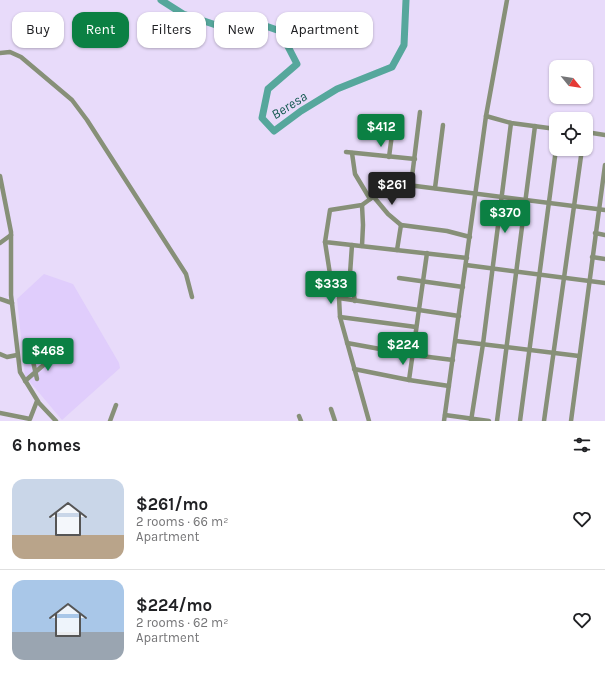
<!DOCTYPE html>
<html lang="en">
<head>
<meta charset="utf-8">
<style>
	body { margin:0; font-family:Karla,sans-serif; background:#f2f2f2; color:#202124; height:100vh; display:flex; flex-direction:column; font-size:15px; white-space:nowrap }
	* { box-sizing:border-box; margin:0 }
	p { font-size:13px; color:#757577 }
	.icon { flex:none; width:22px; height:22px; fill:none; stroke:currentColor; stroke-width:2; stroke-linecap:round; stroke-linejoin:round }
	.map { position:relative; height:421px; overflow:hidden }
	.details { display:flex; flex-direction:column; background:#fff; flex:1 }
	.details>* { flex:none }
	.hud { position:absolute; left:12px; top:12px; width:400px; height:36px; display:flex; gap:8px }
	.needle { width:26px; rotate:120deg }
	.controls { position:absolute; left:549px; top:60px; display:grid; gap:8px }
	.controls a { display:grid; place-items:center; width:44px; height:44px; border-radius:8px; background:#fff; box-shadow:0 1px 3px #0004; font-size:20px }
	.price { position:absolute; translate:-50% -34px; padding:0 9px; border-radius:4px; background:#0b8043; color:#fff; font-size:13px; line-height:26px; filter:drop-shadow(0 1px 2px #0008) }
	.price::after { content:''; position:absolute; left:50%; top:24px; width:12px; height:9px; margin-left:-6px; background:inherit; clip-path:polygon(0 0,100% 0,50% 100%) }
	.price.current { background:#222; color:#fff }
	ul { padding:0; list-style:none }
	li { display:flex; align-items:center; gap:12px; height:100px; padding:0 12px }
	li+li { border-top:1px solid #e0e0e0 }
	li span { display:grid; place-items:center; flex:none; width:112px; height:80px; border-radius:12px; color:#555 }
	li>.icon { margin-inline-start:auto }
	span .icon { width:48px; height:48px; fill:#fffc; stroke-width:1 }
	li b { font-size:17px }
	h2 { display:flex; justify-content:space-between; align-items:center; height:48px; padding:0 12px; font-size:17px }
	.chip { padding:0 14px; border-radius:12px; background:#fff; box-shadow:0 1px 3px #0004; font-size:14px; line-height:36px }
	.chip.current { background:#0b8043; color:#fff }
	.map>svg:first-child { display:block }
</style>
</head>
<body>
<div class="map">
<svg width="605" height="421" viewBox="0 0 605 421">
	<rect width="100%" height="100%" fill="#e8dbfa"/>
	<!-- built -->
	<polygon fill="#e0cdfc" points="44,274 73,284 119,363 120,368 62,420 25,376 17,299"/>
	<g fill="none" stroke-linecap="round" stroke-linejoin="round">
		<!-- river -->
		<polyline stroke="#56a79c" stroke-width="7" points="161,0 183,14 216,25 240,26 260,24 280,31 297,64 268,89 262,118 274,131 301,111 337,89 392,67 404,45 406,0"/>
		<!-- minor -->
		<g stroke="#879078" stroke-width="4.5">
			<polyline points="0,53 10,52 21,57 72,100 87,120 186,274 192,297"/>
			<polyline points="486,116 511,123 556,129"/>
			<polyline points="586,132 605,135"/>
			<polyline points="346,152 415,159"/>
			<polyline points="352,153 355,174 370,199"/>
			<polyline points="389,157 393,127"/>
			<polyline points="0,176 11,232 11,295 20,372 39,403 56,421"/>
			<polyline points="411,185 420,112"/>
			<polyline points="435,188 443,125"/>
			<polyline points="373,196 388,214 401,225"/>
			<polyline points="595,233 605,235"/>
			<polyline points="325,242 330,274 350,276"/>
			<polyline points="0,243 11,235"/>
			<polyline points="352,245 350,274 355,301"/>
			<polyline points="362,246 363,225 362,205"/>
			<polyline points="397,250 401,225 447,231 470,237"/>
			<polyline points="592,257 605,259"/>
			<polyline points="467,258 325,242 330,210 362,205 392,183 605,210"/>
			<polyline points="466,265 605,283"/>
			<polyline points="399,278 463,287"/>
			<polyline points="0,299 12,303"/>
			<polyline points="340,317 369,421"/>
			<polyline points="416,327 340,317 339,298 459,316"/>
			<polyline points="456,341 579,356"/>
			<polyline points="347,343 413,355 453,360"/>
			<polyline points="27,347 32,357 37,379"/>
			<polyline points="0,354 7,357 17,355"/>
			<polyline points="354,369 409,380 449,386"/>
			<polyline points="409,380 427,253"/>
			<polyline points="25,381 61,350"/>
			<polyline points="331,409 335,421"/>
			<polyline points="0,413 30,419 37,401"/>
			<polyline points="445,415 489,421"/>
			<polyline points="299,416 301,421"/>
			<polyline points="110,421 116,405"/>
			<polyline points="444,421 486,116 507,0"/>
			<polyline points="471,421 483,344 511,123"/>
			<polyline points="497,421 535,126"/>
			<polyline points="520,421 556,149"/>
			<polyline points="544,421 582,149"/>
			<polyline points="571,421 605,165"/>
		</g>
	</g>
	<g text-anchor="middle" stroke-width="3.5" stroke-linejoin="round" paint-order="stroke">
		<!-- water labels -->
		<g font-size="14" font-style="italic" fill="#165a52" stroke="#e8dbfa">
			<text transform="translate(289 105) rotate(-32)" y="5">Beresa</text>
		</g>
	</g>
</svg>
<div class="controls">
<a><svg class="needle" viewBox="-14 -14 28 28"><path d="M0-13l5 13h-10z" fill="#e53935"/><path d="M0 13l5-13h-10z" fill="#757577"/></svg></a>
<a><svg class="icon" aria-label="locate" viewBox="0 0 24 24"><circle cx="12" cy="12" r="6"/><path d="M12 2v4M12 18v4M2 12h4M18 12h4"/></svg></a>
</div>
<b class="price" style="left:381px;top:148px">$412</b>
<b class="price current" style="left:392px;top:206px">$261</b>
<b class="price" style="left:505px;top:234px">$370</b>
<b class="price" style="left:331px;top:305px">$333</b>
<b class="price" style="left:403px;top:366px">$224</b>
<b class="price" style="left:48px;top:372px">$468</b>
<div class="hud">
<a class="chip">Buy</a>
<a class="chip current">Rent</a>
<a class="chip">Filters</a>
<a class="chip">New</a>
<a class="chip">Apartment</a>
</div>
</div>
<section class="details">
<h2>6 homes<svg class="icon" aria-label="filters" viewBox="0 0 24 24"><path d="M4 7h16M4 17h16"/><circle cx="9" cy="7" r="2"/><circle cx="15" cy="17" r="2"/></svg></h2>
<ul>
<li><span style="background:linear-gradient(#c9d6e8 70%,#b9a48a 0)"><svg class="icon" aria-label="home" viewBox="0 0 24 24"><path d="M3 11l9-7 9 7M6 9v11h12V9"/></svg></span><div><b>$261/mo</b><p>2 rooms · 66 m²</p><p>Apartment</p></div><svg class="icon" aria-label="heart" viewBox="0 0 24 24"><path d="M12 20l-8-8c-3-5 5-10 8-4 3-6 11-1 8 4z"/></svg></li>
<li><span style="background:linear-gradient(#a9c7e8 65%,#9aa5b1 0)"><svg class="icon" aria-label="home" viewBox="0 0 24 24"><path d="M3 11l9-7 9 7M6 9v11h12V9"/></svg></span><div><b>$224/mo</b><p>2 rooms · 62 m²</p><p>Apartment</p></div><svg class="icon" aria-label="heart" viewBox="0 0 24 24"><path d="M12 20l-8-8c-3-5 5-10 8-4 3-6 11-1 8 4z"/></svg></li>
</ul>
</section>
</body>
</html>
